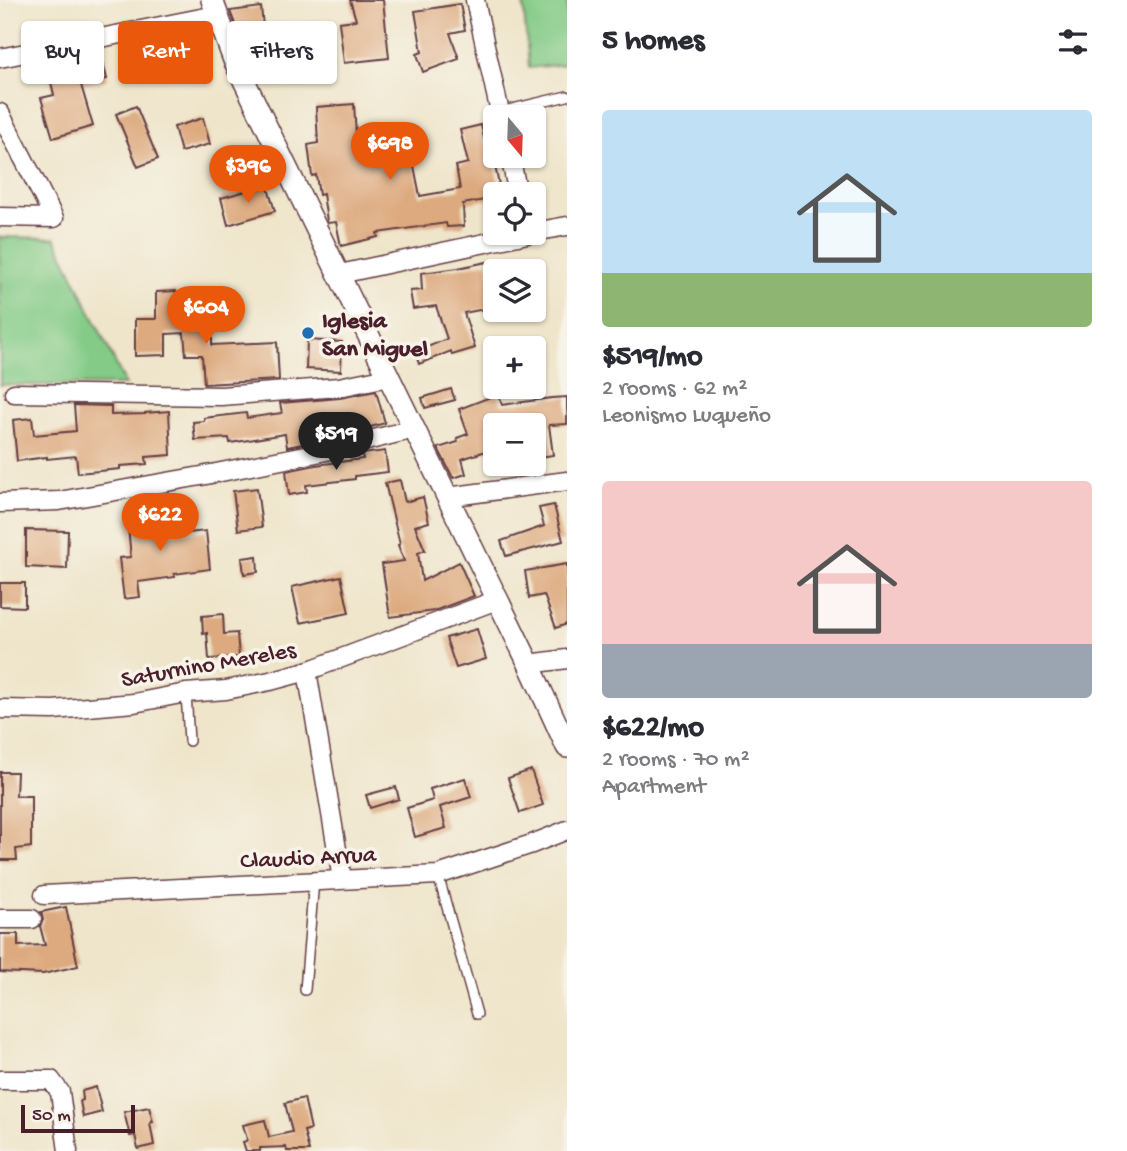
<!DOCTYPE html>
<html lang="en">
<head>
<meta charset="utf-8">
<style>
	body { margin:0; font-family:"Gochi Hand",sans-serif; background:#f2f2f3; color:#2b2b33; height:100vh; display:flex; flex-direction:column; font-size:26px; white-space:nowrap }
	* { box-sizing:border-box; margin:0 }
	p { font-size:23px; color:#7c7c81 }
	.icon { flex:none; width:38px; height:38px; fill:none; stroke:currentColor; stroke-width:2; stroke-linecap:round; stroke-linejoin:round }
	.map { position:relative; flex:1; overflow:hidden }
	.sheet { display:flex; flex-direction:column; background:#fff; width:560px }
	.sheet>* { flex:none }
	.banner { position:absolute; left:21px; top:21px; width:441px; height:63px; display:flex; gap:14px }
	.needle { width:46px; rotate:161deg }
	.controls { position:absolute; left:483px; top:105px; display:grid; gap:14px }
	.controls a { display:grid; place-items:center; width:63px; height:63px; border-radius:7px; background:#fff; box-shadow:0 2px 5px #0004; font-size:35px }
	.scale { position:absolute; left:21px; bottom:18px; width:114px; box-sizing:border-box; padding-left:7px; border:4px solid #4a1f2b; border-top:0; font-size:19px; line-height:24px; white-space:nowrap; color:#4a1f2b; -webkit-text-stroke:5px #f7f3e8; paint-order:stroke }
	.price { position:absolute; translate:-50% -60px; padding:0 16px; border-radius:24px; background:#ea580c; color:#fff; font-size:23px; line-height:46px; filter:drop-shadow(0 2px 4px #0008) }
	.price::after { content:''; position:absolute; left:50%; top:42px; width:21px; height:16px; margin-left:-10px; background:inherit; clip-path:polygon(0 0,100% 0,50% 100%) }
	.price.on { background:#222; color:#fff }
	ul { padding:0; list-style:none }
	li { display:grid; align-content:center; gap:14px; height:371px; padding:0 35px }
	li span { display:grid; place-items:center; height:217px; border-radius:7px; color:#555 }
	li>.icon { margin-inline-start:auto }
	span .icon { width:126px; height:126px; fill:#fffc; stroke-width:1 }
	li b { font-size:30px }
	h2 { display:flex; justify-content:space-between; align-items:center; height:84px; padding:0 35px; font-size:30px }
	.pill { padding:0 24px; border-radius:7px; background:#fff; box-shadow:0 2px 5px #0004; font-size:24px; line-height:63px }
	.pill.on { background:#ea580c; color:#fff }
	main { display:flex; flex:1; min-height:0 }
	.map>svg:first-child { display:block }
</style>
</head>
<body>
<main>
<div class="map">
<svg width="567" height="1151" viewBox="0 0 567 1151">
	<rect width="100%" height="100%" fill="#f7f3e8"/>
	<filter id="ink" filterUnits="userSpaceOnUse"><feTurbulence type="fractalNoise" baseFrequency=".0143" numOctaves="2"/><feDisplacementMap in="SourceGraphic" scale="14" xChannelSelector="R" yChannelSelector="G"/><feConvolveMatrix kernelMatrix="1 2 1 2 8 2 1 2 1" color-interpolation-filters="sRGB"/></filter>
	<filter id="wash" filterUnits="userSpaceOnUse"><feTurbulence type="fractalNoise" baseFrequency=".00686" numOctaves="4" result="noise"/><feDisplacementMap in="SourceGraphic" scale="28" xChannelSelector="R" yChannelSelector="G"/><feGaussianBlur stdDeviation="1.57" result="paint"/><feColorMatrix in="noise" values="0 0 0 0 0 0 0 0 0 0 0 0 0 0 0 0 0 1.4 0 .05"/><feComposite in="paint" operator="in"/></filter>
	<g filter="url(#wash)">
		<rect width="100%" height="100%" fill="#efe5cb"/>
		<!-- green -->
		<g fill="#83cb86" stroke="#667558" stroke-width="2">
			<polygon points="523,0 567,0 567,64 529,68"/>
			<polygon points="0,237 55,238 126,385 0,385"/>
		</g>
		<g id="blocks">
			<!-- building -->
			<g fill="#dda97e">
				<polygon points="350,0 383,0 389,58 344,63 339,22 356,20"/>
				<polygon points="460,4 465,30 450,33 459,59 423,72 417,54 422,52 415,11"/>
				<polygon points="261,7 263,26 237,29 230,11"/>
				<polygon points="292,39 300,61 268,72 260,49"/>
				<polygon points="100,50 107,79 81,85 93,126 53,138 41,98 54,95 46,60"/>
				<polygon points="354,104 356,135 360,151 379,151 379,168 413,161 420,196 460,189 456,166 468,163 460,130 481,125 485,142 495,140 495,157 493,157 501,194 495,194 495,198 463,204 464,226 447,227 446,223 377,233 378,237 341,246 336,222 328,223 327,221 323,194 319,195 316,175 312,176 308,145 318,143 316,107"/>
				<polygon points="136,106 158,159 138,167 116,114"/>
				<polygon points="203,118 210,144 181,152 174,127"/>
				<polygon points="267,185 275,211 228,225 221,198"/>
				<polygon points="487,262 495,307 464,313 475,348 452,355 451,351 419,364 415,352 447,339 436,306 413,309 410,291 422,290 421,273 458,268"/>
				<polygon points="176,291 177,318 212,318 212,345 277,342 279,380 204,384 202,355 186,355 184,333 166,334 166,355 135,356 135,319 156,319 156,292"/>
				<polygon points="307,340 342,342 341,371 306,369"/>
				<polygon points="451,389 455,400 425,408 422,398"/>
				<polygon points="376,391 385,423 352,432 349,423 311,431 313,442 287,447 285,434 230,443 229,438 195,440 193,422 204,421 204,418 246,413 247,418 282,413 280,403 340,398"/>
				<polygon points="498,394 502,405 552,398 567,397 567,424 549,425 553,455 534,458 534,425 495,425 495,448 462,459 466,474 453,478 438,448 458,442 457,438 468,434 459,409"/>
				<polygon points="74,405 111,406 111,415 145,414 145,413 169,411 171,455 146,457 147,464 120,466 120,469 78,473 76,456 47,459 47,457 17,461 13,420 32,418 34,435 76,431"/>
				<polygon points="385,451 388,472 355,476 355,479 306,485 307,492 289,495 286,471 316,465 363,459 362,454"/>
				<polygon points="400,480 405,502 423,497 429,522 415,526 425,550 418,553 422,581 459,562 474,596 434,611 390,617 382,564 404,561 398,545 400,544 385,483"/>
				<polygon points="257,488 262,527 238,530 233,491"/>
				<polygon points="554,505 563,541 506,556 501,541 544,526 539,508"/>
				<polygon points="167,512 170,535 206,531 210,569 174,574 175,577 138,582 140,597 124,599 119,558 131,557 127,517"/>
				<polygon points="26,530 68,531 67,569 26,567"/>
				<polygon points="257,556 258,572 244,574 242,558"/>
				<polygon points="567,564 567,624 556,628 544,595 529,598 525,571"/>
				<polygon points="341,576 349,613 300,623 292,587"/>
				<polygon points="0,583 25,583 25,607 0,606"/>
				<polygon points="223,614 224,634 237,633 239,657 209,659 207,633 203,634 202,616"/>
				<polygon points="477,629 486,659 456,668 446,638"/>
				<polygon points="531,770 543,805 520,813 508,778"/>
				<polygon points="0,772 17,772 16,796 31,796 31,847 16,849 17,860 0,860"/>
				<polygon points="465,778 471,797 440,807 446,828 415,837 407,808 433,800 430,789"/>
				<polygon points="396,787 399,799 370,808 366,795"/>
				<polygon points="66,907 78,966 43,974 0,972 0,934 18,934 18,946 45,945 40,926 43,920 41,912"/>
				<polygon points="96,1087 102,1112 83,1117 80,1101 83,1100 82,1091"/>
				<polygon points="304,1098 311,1129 304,1131 309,1151 287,1151 286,1147 260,1148 260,1151 246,1151 243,1142 246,1141 247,1139 243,1125 265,1120 269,1137 292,1132 285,1103"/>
				<polygon points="149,1107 153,1122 150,1123 154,1145 138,1149 135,1135 130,1136 124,1112"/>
			</g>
		</g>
	</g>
	<g filter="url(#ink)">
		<use href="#blocks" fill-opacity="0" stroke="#633d43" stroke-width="2"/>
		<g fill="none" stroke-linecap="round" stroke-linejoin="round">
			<!-- service casing -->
			<g stroke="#633d43" stroke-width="12">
				<g id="service">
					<polyline points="500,112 567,96"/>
					<polyline points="186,693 189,741"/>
					<polyline points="438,875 477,1014"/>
					<polyline points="305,990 314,880"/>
				</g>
			</g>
			<!-- minor casing -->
			<g stroke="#633d43" stroke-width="21">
				<g id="minor">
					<polyline points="475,0 501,117"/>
					<polyline points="0,58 216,15"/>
					<polyline points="0,113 54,218 0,217"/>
					<polyline points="510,156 518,194"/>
					<polyline points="534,232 567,226"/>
					<polyline points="340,274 532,233"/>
					<polyline points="14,393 221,396 339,387 388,377"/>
					<polyline points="447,497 567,481"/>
					<polyline points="0,503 59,501 201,476 326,451 414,429"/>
					<polyline points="529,664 567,659"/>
					<polyline points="307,671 342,879"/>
					<polyline points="0,709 53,710 134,703 186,693 226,690 270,681 307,671 497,600"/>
					<polyline points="44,895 438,875 532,844 567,830"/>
					<polyline points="0,919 32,919"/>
					<polyline points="0,1080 51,1080 60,1092 68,1151"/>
				</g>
			</g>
			<!-- tertiary casing -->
			<g stroke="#633d43" stroke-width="24">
				<polyline id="tertiary" points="212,0 234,60 529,664 567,747"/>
			</g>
			<!-- service -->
			<use href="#service" stroke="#fff" stroke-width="9"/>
			<!-- minor -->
			<use href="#minor" stroke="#fff" stroke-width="18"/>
			<!-- tertiary -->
			<use href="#tertiary" stroke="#fff" stroke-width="21"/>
		</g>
	</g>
	<!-- markers -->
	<circle fill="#1f6fb2" stroke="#f7f3e8" stroke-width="2.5" cx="308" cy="333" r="7"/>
	<g text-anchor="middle" stroke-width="7" stroke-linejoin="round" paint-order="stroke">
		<!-- poi labels -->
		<g font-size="24" font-weight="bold" fill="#4a1f2b" stroke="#f7f3e8" text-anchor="start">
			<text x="322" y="327">Iglesia<tspan x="322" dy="28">San Miguel</tspan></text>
		</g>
		<!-- street labels -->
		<g font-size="24" fill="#4a1f2b" stroke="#f7f3e8">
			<text transform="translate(208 663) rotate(-10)" y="8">Saturnino Mereles</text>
			<text transform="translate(308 856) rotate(-3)" y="8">Claudio Arrua</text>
		</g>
	</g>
</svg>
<div class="controls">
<a><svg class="needle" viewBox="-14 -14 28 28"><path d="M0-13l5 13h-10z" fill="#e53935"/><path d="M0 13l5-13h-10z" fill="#7c7c81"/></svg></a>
<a><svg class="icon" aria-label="locate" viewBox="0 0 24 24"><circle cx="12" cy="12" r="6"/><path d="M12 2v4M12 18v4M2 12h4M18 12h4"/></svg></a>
<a><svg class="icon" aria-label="layers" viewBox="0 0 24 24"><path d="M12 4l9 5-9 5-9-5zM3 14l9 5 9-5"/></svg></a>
<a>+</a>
<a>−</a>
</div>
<div class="scale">50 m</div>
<b class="price" style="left:390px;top:182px">$698</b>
<b class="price" style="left:248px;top:205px">$396</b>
<b class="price" style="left:206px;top:346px">$604</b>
<b class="price on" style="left:336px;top:472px">$519</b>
<b class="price" style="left:160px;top:553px">$622</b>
<div class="banner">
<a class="pill">Buy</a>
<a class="pill on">Rent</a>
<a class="pill">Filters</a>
</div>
</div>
<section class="sheet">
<h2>5 homes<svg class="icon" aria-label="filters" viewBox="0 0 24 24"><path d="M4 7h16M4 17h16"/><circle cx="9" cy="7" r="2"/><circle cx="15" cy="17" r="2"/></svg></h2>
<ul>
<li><span style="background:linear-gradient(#bfe0f5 75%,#8fb573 0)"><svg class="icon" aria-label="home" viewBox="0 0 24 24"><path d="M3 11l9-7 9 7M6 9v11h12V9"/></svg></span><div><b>$519/mo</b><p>2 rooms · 62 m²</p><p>Leonismo Luqueño</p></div></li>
<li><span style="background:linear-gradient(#f6c9c9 75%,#9aa5b1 0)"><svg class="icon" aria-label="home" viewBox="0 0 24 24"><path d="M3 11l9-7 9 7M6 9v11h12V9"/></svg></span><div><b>$622/mo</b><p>2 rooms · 70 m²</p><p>Apartment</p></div></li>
</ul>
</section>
</main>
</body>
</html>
